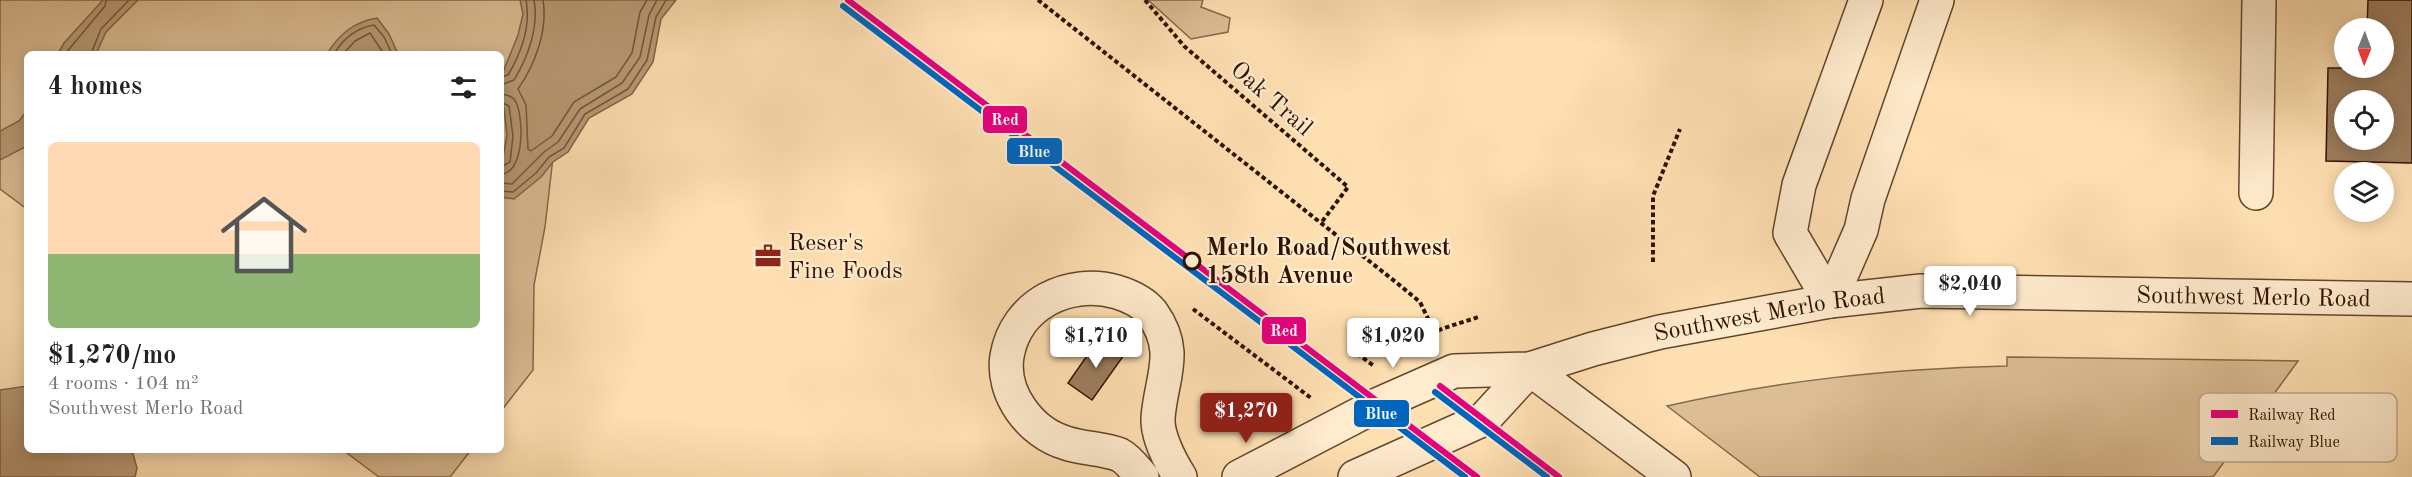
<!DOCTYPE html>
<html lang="en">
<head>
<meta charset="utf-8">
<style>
	body { margin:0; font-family:"Old Standard TT",serif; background:#f6f6f6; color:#222; height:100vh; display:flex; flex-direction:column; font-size:22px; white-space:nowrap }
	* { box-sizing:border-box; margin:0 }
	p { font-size:20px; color:#767676 }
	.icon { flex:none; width:33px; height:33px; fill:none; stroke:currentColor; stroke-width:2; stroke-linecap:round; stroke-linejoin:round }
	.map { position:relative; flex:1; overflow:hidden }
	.drawer { position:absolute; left:24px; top:51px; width:480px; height:402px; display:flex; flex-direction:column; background:#fff; border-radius:9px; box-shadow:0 3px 15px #0003 }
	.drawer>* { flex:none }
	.needle { width:39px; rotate:181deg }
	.buttons { position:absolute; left:2334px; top:18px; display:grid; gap:12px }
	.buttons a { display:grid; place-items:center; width:60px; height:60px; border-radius:50%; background:#fff; box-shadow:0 3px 15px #0003; font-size:30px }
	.price { position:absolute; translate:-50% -51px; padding:0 14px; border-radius:6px; background:#fff; color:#222; font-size:20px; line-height:39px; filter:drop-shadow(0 2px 3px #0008) }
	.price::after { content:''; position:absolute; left:50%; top:36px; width:18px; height:14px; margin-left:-9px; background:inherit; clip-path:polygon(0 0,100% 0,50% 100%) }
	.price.active { background:#8f2418; color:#fff }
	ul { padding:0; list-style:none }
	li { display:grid; align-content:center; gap:12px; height:318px; padding:0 24px }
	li+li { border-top:2px solid #e0e0e0 }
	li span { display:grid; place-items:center; height:186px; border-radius:9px; color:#555 }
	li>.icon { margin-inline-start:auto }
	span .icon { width:108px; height:108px; fill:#fffc; stroke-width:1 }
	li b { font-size:26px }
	h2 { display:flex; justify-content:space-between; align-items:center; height:72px; padding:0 24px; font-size:26px }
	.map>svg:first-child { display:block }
</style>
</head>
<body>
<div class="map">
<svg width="2412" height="477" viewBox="0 0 2412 477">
	<rect width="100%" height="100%" fill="#ffe0b2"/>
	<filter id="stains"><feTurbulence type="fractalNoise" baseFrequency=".00333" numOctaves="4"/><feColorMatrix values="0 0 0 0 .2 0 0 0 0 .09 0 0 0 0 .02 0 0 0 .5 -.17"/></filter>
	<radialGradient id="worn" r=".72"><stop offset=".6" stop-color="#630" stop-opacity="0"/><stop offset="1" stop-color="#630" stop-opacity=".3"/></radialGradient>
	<!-- green -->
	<g fill="#dcbd94" stroke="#86674a" stroke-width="1.5">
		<polygon points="0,0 559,0 557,123 545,227 534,285 533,370 501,411 501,54 27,54 27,209 0,189"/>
		<polygon points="1148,0 1203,0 1201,7 1230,18 1228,32 1191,39"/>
		<path d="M2007,357L2298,361L2213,477H1760L1667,406C1784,380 1886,369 2007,366Z"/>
		<polygon points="343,450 471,450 450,477 379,477"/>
	</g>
	<!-- water -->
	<g fill="#b99a75" stroke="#826346" stroke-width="1.5">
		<polygon points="103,0 138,0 106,32 96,54 58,54 64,43"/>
		<polygon points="520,0 676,0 661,19 653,62 632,94 589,118 568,152 553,162 541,177 514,199 501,197 501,168 507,135 502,93 503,72 518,35 523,14"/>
		<path d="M377,18L389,34L398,54H327C339,34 354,22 377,18Z"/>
		<polygon points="27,111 27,146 0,160 0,131 19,121"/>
		<polygon points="27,386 27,450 132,450 137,468 135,477 0,477 0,390"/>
	</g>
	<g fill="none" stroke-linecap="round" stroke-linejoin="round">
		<!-- shore -->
		<g stroke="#74563a" stroke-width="1.5">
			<path d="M543,0C548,30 535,65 518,89L526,105L528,149L531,151L552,136L574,102L616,77L632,53L640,12L647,0"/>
			<polyline points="65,54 105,6 106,0"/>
			<polyline points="91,54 101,29 129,0"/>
			<path d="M334,54C343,39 356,28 374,25L384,37L392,54"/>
			<polyline points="343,54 355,41 370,33 384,54"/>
			<path d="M501,77L508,75C521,53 531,26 526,0"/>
			<path d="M501,85L514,80C528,57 539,27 534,0"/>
			<path d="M501,94C506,95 510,95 514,99C524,111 526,173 501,174"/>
			<polyline points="501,102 509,106 513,136 510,162 501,167"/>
			<polyline points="501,183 512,184 544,152 558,142 580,109 622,83 640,57 649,15 657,0"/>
			<polyline points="501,191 513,192 536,173 549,157 564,148 585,114 628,89 647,60 656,17 666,0"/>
		</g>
	</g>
	<!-- building -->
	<g fill="#9c7d5d" stroke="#301100" stroke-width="1.5" fill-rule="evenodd">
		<path d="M2368,0H2412V163L2326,161L2328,68H2384V28H2367ZM2344,100H2384V140H2344Z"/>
		<polygon points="1100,337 1124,355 1092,400 1068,383"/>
	</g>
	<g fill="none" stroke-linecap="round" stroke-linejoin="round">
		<!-- minor casing -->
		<g stroke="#64452c" stroke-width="36">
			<g id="minor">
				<polyline points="2256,193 2259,0"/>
				<polyline points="1830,301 1790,233 1799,185 1866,0"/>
				<polyline points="1830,301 1861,230 1868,199 1937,0"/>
				<polyline points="1530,369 1674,477"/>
				<path d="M1142,477C1136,470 1128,459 1120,455C1103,448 1083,449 1066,443C1031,433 1001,394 1007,356C1016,304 1069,278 1117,292C1130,296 1144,303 1152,313C1180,352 1161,377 1158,418C1157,436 1170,461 1180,477"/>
				<path id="s1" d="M1239,477L1379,404L1454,371L1530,369L1593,349L1660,332L1830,301L1921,291L2412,299"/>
				<polyline points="1355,477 1484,419 1530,369"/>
			</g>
		</g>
		<!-- path -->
		<g stroke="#301100" stroke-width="4" stroke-dasharray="4.5 3" stroke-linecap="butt">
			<polyline points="1038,0 1397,283 1420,302 1435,333"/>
			<polyline points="1145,0 1184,46 1348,187 1321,223"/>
			<polyline points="1653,262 1653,196 1680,129"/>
			<polyline points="1193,309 1311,398"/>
			<polyline points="1351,349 1374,366"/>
			<path d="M1407,351C1422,332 1456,325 1478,317"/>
		</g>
		<!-- minor -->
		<use href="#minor" stroke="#ffebcd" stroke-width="33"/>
		<!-- rail-1 casing -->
		<g stroke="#ffebcd" stroke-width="10">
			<g id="rail-1">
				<polyline points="848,0 1477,477"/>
				<polyline points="1440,386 1559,477"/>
			</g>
		</g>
		<!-- rail-2 casing -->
		<g stroke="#ffebcd" stroke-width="10">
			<g id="rail-2">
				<polyline points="843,6 1465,477"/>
				<polyline points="1435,392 1547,477"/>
			</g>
		</g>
		<!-- rail-1 -->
		<use href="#rail-1" stroke="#e5007d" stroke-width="6"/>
		<!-- rail-2 -->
		<use href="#rail-2" stroke="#0065bd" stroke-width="6"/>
	</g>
	<!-- icons -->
	<defs>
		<g id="office-bare" transform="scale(2.07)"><path d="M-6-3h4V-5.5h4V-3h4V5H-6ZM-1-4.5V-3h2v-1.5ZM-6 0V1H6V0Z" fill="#8f2418" stroke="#ffebcd" stroke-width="2.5" paint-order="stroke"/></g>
	</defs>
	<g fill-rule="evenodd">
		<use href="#office-bare" x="768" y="256"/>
	</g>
	<!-- markers -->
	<circle fill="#ffebcd" stroke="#301100" stroke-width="3" cx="1192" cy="261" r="8"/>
	<g text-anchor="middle" stroke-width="4.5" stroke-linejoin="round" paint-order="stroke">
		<!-- street labels -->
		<g font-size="24" fill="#301100" stroke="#ffebcd">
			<text transform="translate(1272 98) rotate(41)" y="8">Oak Trail</text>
			<text dy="8" stroke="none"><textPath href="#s1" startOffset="1048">Southwest Merlo Road</textPath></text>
			<text dy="8" stroke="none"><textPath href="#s1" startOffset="562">Southwest Merlo Road</textPath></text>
		</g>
		<!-- poi labels -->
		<g font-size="24" fill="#301100" stroke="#ffebcd" text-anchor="start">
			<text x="788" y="250">Reser's<tspan x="788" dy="28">Fine Foods</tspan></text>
		</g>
		<!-- stop labels -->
		<g font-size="24" font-weight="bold" fill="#301100" stroke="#ffebcd" text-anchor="start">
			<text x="1206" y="255">Merlo Road/Southwest<tspan x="1206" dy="28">158th Avenue</tspan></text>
		</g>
	</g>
	<!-- legend -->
	<rect x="2199" y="393" width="198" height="69" rx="9" fill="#ffebcd" stroke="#c1aa90" stroke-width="1.5"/>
	<rect x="2211" y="410" width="27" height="8" fill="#e5007d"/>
	<rect x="2211" y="437" width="27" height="8" fill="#0065bd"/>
	<g font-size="16" fill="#301100">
		<text x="2248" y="420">Railway Red</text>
		<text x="2248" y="447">Railway Blue</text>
	</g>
	<g stroke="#ffebcd" stroke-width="2">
		<rect x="982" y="105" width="46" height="29" rx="6" fill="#e5007d"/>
		<rect x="1006" y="137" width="57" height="28" rx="6" fill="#0065bd"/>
		<rect x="1261" y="316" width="46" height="29" rx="6" fill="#e5007d"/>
		<rect x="1353" y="399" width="57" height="29" rx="6" fill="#0065bd"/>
	</g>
	<g font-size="16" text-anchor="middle" font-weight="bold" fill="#fff">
		<text x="1005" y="125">Red</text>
		<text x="1034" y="157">Blue</text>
		<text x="1284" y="336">Red</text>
		<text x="1381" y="419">Blue</text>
	</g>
	<rect width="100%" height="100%" filter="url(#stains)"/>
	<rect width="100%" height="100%" fill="url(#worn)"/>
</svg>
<div class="buttons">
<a><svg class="needle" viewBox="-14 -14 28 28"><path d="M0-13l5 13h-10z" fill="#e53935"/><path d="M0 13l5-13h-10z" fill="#767676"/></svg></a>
<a><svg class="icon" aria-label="locate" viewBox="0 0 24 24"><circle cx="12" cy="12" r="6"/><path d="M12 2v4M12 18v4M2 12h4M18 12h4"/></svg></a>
<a><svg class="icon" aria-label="layers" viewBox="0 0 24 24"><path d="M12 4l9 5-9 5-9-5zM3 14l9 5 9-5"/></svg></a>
</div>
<b class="price" style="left:1970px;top:317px">$2,040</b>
<b class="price" style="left:1096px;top:369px">$1,710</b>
<b class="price" style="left:1393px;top:369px">$1,020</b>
<b class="price active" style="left:1246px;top:444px">$1,270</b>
<section class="drawer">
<h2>4 homes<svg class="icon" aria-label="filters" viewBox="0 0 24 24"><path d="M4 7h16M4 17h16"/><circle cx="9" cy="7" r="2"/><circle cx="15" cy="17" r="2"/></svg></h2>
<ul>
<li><span style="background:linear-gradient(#ffd9b3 60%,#8fb573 0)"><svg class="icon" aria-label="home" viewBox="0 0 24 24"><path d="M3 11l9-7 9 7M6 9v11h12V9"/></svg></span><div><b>$1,270/mo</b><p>4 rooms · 104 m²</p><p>Southwest Merlo Road</p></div></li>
</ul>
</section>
</div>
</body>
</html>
